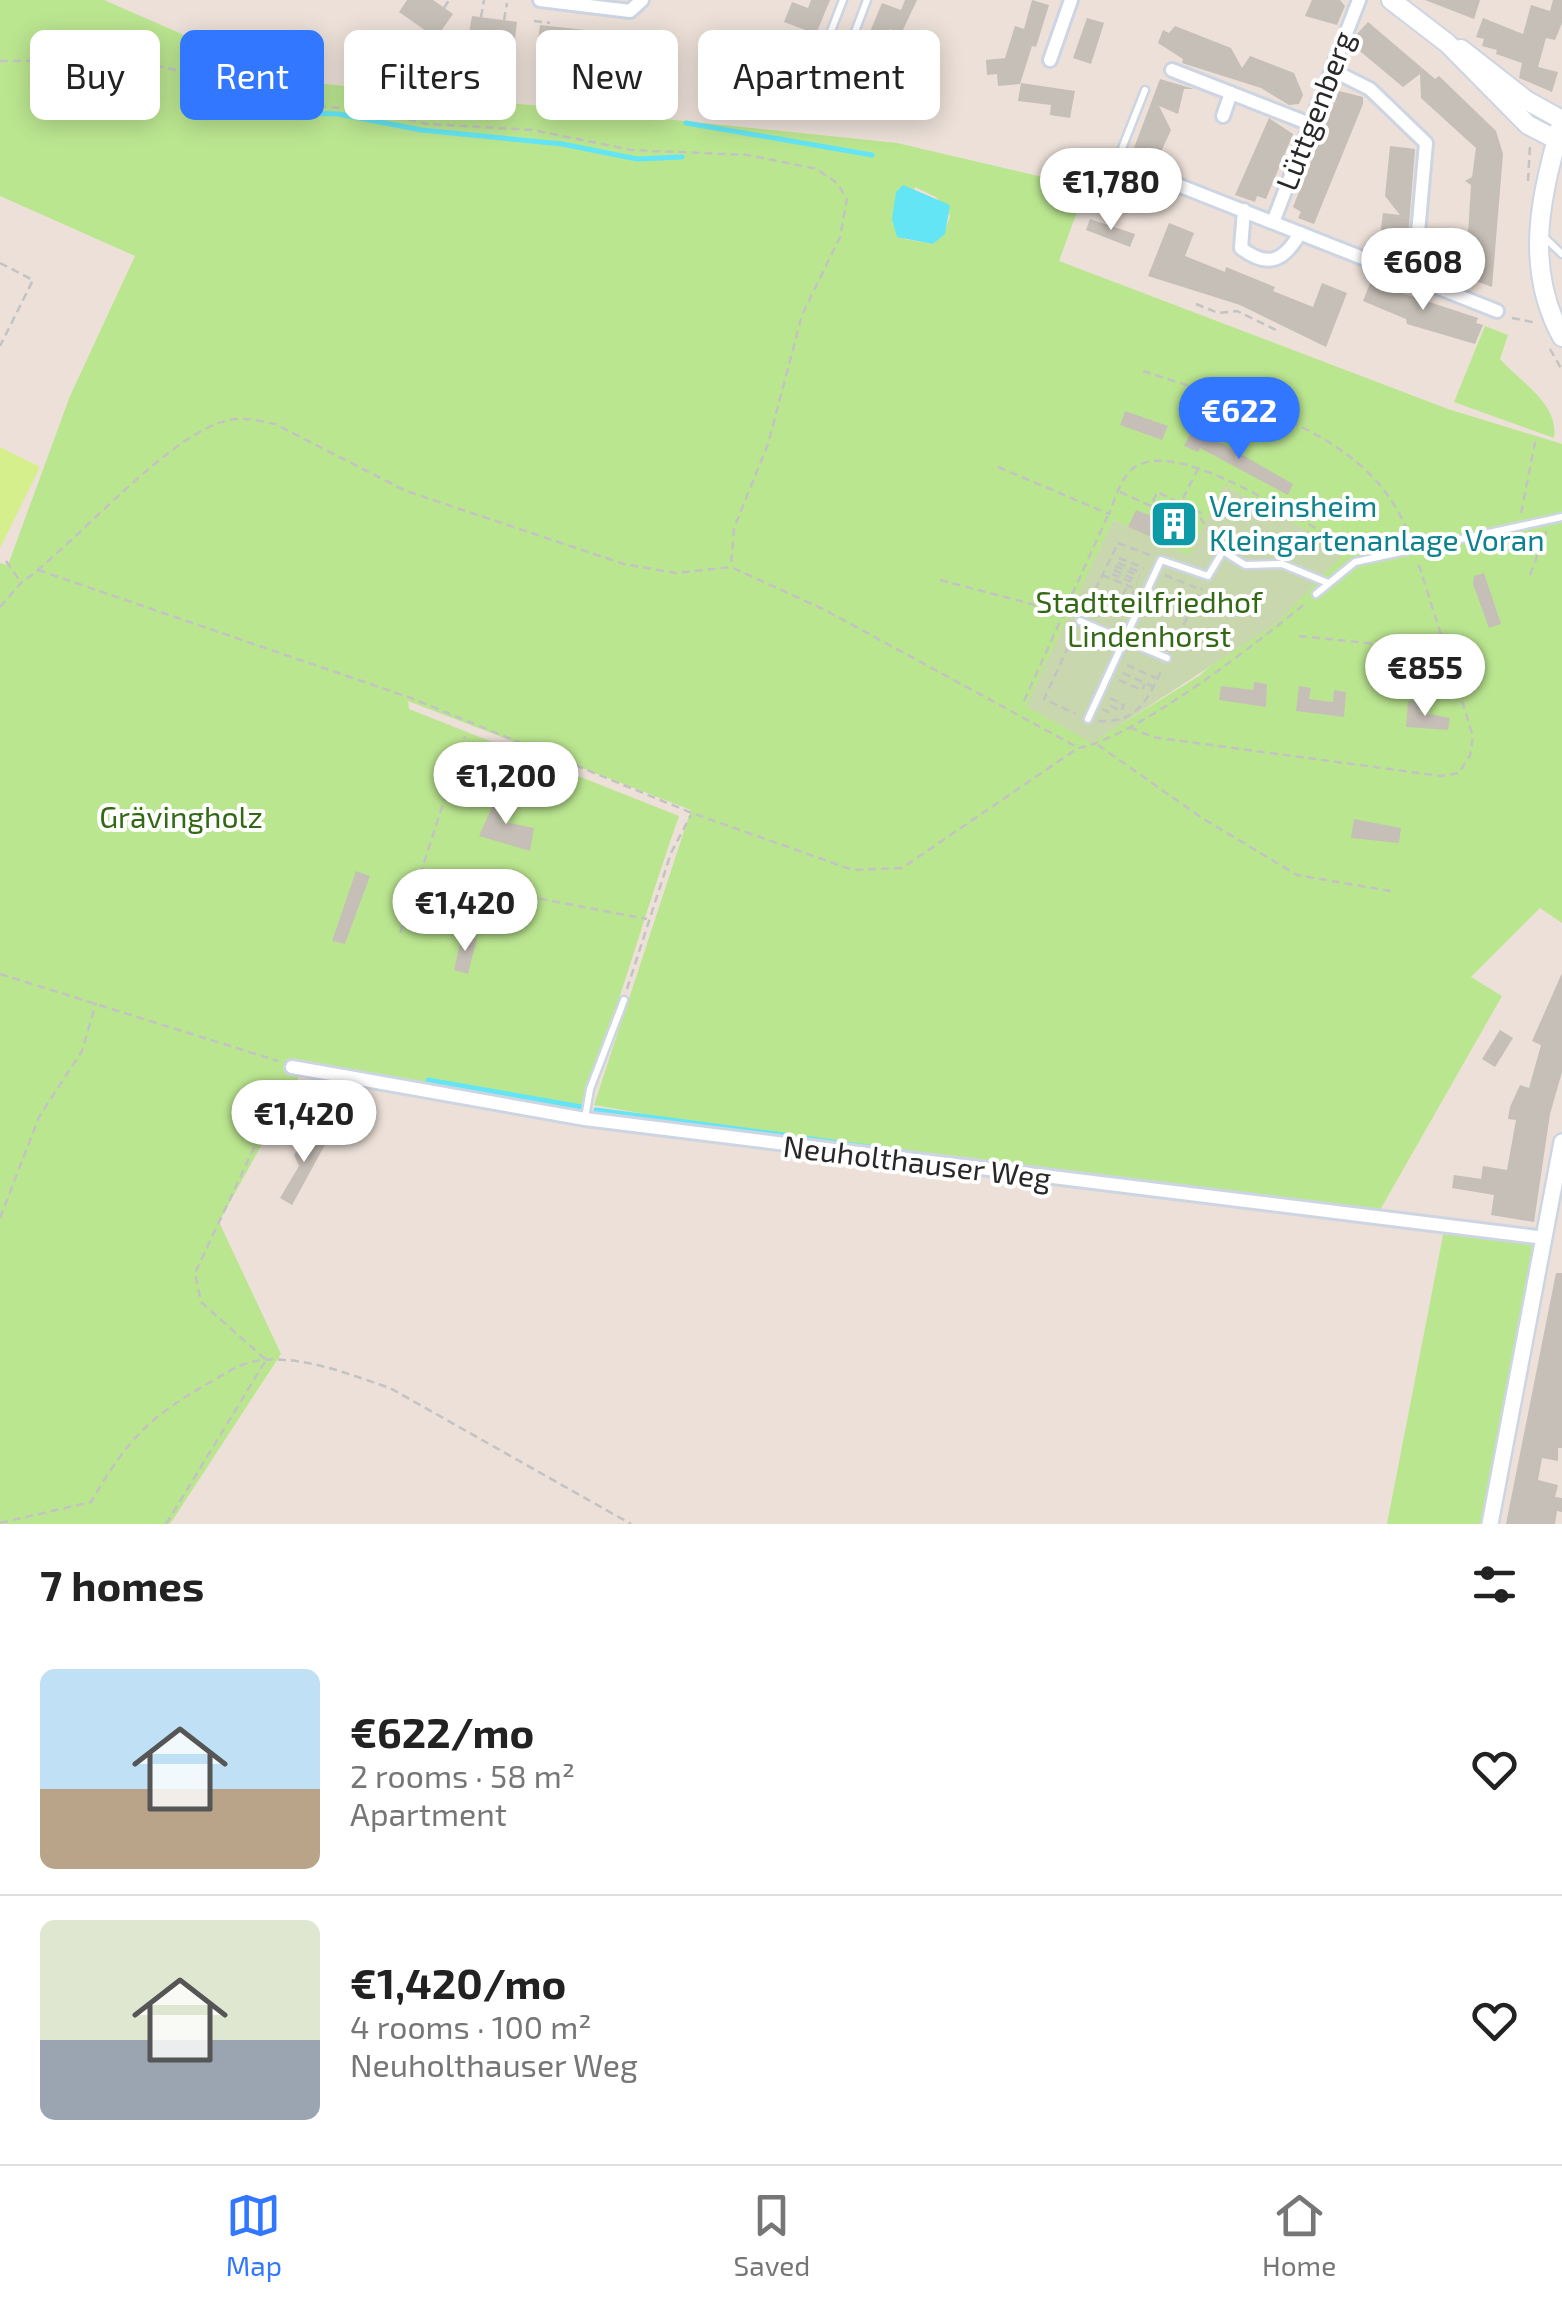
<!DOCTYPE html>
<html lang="en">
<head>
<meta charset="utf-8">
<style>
	body { margin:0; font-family:"Exo 2",sans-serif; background:#f2f2f2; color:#222; height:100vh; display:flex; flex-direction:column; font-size:38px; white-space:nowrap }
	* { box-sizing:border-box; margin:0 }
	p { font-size:32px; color:#767676 }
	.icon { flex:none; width:55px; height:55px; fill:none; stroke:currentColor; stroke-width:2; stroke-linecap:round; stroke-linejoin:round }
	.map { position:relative; height:1524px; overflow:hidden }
	.drawer { display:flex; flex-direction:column; background:#fff; flex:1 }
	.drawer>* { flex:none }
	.banner { position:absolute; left:30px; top:30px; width:1000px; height:90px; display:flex; gap:20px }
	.price { position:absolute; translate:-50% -85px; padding:0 22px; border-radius:35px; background:#fff; color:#222; font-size:32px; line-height:65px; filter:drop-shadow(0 2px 5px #0008) }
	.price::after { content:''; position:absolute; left:50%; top:60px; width:30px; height:22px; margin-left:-15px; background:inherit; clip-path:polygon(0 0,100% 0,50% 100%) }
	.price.selected { background:#3277ff; color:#fff }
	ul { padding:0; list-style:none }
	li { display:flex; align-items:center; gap:30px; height:250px; padding:0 40px }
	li+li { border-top:2px solid #e0e0e0 }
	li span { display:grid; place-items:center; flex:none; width:280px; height:200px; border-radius:15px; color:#555 }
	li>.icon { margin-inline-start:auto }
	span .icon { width:120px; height:120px; fill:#fffc; stroke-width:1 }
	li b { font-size:42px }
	h2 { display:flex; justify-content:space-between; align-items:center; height:120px; padding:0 40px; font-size:42px }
	.chip { padding:0 35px; border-radius:15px; background:#fff; box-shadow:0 5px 25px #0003; font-size:35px; line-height:90px }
	.chip.selected { background:#3277ff; color:#fff }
	.dock { display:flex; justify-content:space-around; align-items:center; height:140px; border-top:2px solid #e0e0e0; background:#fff; font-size:28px; color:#767676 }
	.dock a { display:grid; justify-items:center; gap:5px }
	.dock .selected { color:#3277ff }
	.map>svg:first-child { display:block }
</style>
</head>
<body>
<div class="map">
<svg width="1562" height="1524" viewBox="0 0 1562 1524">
	<rect width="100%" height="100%" fill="#ece0d8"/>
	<!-- green -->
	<g fill="#bbe690" fill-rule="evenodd">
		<path d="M0,0H104L287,80L897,143L1086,187L1059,261L1448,409L1562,444V923L1540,908L1471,977L1502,996L1376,1217L832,1147L594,1105L691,810L408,701L409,709L679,816C644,915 617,1014 579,1111L305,1066L219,1222L281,1354L170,1524H0V563L8,565L70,396L135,256L0,196ZM915,187L936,197L950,216L944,234L933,244L904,239ZM1225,486L1343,550L1199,676L1092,742L1027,706L1113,520L1189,556Z"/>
		<path d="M1485,326L1508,335L1500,359C1520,382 1559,403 1554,438L1454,402Z"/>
		<polygon points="1445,1225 1545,1238 1490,1524 1387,1524"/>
	</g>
	<!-- cemetery -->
	<polygon fill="#c8d7ae" points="1224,485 1340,548 1340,558 1277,623 1092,743 1026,706 1113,520 1189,555"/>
	<!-- pitch -->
	<polygon fill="#d4ef8b" points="0,447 40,467 0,548"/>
	<!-- water -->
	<polygon fill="#63e5f5" points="903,185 950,205 945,234 933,244 897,237 892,219 896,192"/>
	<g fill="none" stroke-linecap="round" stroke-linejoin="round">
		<!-- stream -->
		<g stroke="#63e5f5" stroke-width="5">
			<polyline points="224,99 267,112 338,114 421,130 562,144 637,159 682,157"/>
			<polyline points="686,123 872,155"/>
			<polyline points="428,1080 582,1107"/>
			<polyline points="596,1110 791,1136"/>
			<polyline points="804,1138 925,1155"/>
		</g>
	</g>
	<!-- building -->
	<g fill="#c6bfb7">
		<polygon points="407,0 433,0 453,14 436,38 399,12"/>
		<polygon points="811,0 830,0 816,34 784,22 792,2 808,8"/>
		<polygon points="905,0 917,0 901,34 890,29 879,55 902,85 884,99 873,85 886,74 857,63 882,3 901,10"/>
		<polygon points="1032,0 1049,5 1036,47 1032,46 1020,84 998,86 997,74 987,75 986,60 1005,58 1015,26 1024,29"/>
		<polygon points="1312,0 1340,0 1345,6 1337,25 1305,16"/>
		<polygon points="1425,0 1480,0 1474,19"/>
		<polygon points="1553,0 1562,0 1562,23 1555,40 1546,38 1538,67 1558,72 1552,92 1519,78 1522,63 1496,54 1497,50 1482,46 1484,39 1476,37 1483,18 1523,34 1531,5 1550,11"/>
		<polygon points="472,16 517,22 515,39 469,33"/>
		<polygon points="1087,18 1104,23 1091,64 1073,58"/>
		<polygon points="1368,22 1435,79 1439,76 1496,131 1503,154 1492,287 1441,268 1442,263 1466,266 1471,185 1465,181 1472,177 1476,148 1421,98 1420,74 1403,87 1355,47 1359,42 1356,35"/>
		<polygon points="540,25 585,30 584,36 652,45 647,77 580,68 582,47 538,41"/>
		<polygon points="1175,26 1231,48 1242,68 1250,56 1294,73 1303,95 1299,104 1289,105 1261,88 1182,63 1183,59 1158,43 1163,30 1169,33"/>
		<polygon points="812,52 851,70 844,87 794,64 799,53 809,57"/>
		<polygon points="1160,79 1194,89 1184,89 1178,114 1159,106 1171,130 1155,165 1131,156"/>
		<polygon points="1021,83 1075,91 1070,118 1050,115 1051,105 1018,101"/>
		<polygon points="1339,91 1363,97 1363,104 1314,224 1298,218 1301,212 1293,207"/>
		<polygon points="1269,118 1293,134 1266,199 1257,196 1255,202 1235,195"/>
		<polygon points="1390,146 1415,149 1407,249 1386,247 1387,240 1380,236 1383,213 1400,215 1385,196"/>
		<polygon points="1090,219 1135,234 1130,247 1086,230"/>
		<polygon points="1169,223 1194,233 1185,256 1225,272 1226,267 1275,287 1273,291 1313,307 1322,283 1347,293 1326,347 1240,305 1148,276"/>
		<polygon points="1379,279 1403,289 1402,293 1478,318 1476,323 1483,325 1475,344 1407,324 1406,319 1363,301 1371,281 1377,284"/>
		<polygon points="1125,411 1168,426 1162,440 1120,425"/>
		<polygon points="1190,434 1223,444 1293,484 1288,495 1200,448 1198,452 1184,446"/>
		<polygon points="1161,503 1198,520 1186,546 1154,531 1151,537 1128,527 1136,510 1154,517"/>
		<polygon points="1484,573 1501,624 1489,628 1473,584 1474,576"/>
		<polygon points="1254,682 1267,684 1266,707 1219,700 1221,686 1253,690"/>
		<polygon points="1299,686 1311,688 1309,699 1333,702 1334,690 1346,692 1344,717 1296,711"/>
		<polygon points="1408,701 1421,702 1419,712 1450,718 1448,730 1406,727"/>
		<polygon points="499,791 510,795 501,821 534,828 530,851 479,836"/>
		<polygon points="1354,819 1401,828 1399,843 1351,838"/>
		<polygon points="356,871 370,876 345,944 332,941"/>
		<polygon points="462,935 477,938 468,974 454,970"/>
		<polygon points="1562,973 1562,1072 1550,1114 1534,1222 1491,1215 1494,1195 1452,1188 1454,1175 1481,1179 1483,1166 1507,1170 1516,1120 1508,1119 1510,1107 1520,1085 1529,1088 1541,1045 1532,1041"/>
		<polygon points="1500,1030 1513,1038 1495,1067 1482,1059"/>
		<polygon points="310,1131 327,1141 292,1205 280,1198 299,1166 294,1155"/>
		<polygon points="1556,1273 1562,1273 1562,1448 1558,1448 1558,1461 1542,1458 1538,1480 1558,1485 1555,1497 1562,1498 1562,1512 1557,1511 1555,1524 1506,1524"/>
	</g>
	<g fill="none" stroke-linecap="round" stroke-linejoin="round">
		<!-- service casing -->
		<g stroke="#cdd5e2" stroke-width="11">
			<g id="service">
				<polyline points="843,0 826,44 847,53 867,0"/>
				<polyline points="1117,161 1145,90"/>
				<polyline points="1545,238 1562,254"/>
				<polyline points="1316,594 1355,562 1562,517"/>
				<polyline points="1080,621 1167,658"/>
				<polyline points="1088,719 1161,560 1208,576 1223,551 1245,565 1282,564 1328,583"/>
				<polyline points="585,1118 590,1089 624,1000"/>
			</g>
		</g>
		<!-- minor casing -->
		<g stroke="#cdd5e2" stroke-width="18">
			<g id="minor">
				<polyline points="540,0 630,11 642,0"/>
				<polyline points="1050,60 1071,0"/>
				<polyline points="1172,70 1310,124"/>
				<polyline points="1332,70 1370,89 1426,143 1414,278"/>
				<polyline points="1223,116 1231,93"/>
				<polyline points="1117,161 1497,311"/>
				<path d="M1244,210L1241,248C1268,269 1284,261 1300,233"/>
				<polyline points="1273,222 1359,0"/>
				<polyline points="292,1067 585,1119 1545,1238"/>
			</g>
		</g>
		<!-- tertiary casing -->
		<g stroke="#cdd5e2" stroke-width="20">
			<polyline id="tertiary" points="1490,1524 1562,1142"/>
		</g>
		<!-- secondary casing -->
		<g stroke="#cdd5e2" stroke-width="22">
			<g id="secondary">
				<polyline points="1391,0 1447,43 1528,125 1557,140"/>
				<polyline points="1461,49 1526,100 1562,120"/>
				<path d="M1562,121C1541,195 1523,266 1562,337"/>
			</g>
		</g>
		<!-- path -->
		<g stroke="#c3c3c3" stroke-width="2.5" stroke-dasharray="8 5" stroke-linecap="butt">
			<polyline points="444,8 449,0"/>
			<polyline points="481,17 484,0"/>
			<polyline points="504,20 507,3"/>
			<polyline points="534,21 550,23"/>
			<polyline points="617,41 618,30"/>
			<polyline points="640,43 642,31"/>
			<polyline points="0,61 131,60 172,69 264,101 373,111 427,124 532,130 632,150 748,155 817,169 837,183 847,199 840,237 802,315 768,444 734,528 731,567"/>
			<polyline points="1528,181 1530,145"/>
			<polyline points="0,263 33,280 0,346"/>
			<polyline points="1196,304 1218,313 1237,311 1276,330"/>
			<polyline points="1512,318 1537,323"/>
			<polyline points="1550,349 1562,370"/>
			<path d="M1143,371C1243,405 1372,428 1411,540"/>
			<path d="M998,467L1109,514C1114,501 1120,481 1130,471C1169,432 1289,515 1330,536L1349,552"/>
			<polyline points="1120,492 1151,506 1157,492 1203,514 1201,519 1215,541"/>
			<polyline points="1177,510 1198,469"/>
			<polyline points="1521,513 1536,438"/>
			<polyline points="1119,558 1144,568"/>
			<polyline points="6,561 20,581"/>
			<polyline points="1118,563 1142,573"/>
			<polyline points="1115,566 1140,576"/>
			<path d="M38,570L411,698L692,813L853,870L902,868L1078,748C1137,737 1257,643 1307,602"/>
			<polyline points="1114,570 1138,581"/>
			<polyline points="1112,574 1137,584"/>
			<polyline points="1102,575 1136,589"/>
			<polyline points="1165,575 1199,589"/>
			<polyline points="1530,575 1547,530"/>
			<polyline points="940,580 1062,612"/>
			<polyline points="1157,593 1191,607"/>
			<polyline points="1123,595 1127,587"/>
			<polyline points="1130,598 1134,590"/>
			<path d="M0,607L21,583C75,545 168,433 229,420C243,417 261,421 275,424L406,491L624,564L676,573L731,567L825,610L1077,747"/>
			<polyline points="1098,607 1121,617"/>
			<polyline points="1084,613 1118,543 1150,555"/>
			<polyline points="1074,634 1044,699 1076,714"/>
			<polyline points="1299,636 1444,651"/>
			<polyline points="1172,648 1202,588"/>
			<polyline points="1127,665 1156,678"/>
			<polyline points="1123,673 1152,686"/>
			<polyline points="1119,680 1142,690 1145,684"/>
			<polyline points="1024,701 1108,515"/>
			<polyline points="1102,709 1108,712 1111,706 1121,711 1124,705 1110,698"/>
			<path d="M1098,721C1137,723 1147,701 1162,669"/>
			<polyline points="1130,727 1152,737 1441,776 1459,773 1470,755 1473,736 1418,562"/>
			<polyline points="1098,745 1202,818 1297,875 1396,892"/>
			<polyline points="420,875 465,736"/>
			<polyline points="400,933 420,876 647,919"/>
			<polyline points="0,974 278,1061"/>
			<polyline points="627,989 671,853 691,815"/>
			<polyline points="0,1218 39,1117 82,1051 96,1003"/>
			<polyline points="265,1359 201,1302 195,1273 285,1082"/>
			<path d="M0,1523L91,1502C128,1438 150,1416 214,1380C231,1370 243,1362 263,1360C305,1356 351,1375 390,1388L631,1524"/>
			<polyline points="166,1524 266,1360"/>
		</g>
		<!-- service -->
		<use href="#service" stroke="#fff" stroke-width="6"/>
		<!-- minor -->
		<use href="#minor" stroke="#fff" stroke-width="12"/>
		<!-- tertiary -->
		<use href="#tertiary" stroke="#fff" stroke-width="15"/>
		<!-- secondary -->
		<use href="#secondary" stroke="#fff" stroke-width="18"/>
	</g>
	<!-- icons -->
	<defs>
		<g id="building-square" transform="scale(2.5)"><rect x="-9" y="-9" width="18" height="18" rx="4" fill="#0f9aa8" stroke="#fff"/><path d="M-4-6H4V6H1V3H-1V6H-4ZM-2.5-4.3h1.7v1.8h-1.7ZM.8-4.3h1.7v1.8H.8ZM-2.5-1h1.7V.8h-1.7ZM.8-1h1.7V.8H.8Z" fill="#fff"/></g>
	</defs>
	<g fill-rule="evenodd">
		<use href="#building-square" x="1174" y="524"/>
	</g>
	<g text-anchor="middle" stroke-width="8" stroke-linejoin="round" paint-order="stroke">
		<!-- street labels -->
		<g font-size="30" fill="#282828" stroke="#fff">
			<text transform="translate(1316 111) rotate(-69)" y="10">Lüttgenberg</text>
			<text transform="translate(917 1163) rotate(7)" y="10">Neuholthauser Weg</text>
		</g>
		<!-- culture labels -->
		<g font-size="30" fill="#0d838f" stroke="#fff" text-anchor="start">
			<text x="1209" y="517">Vereinsheim<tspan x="1209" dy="34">Kleingartenanlage Voran</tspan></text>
		</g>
		<!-- park labels -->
		<g font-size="30" fill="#336815" stroke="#fff">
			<text x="1149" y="613">Stadtteilfriedhof<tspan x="1149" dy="34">Lindenhorst</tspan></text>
			<text x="181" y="828">Grävingholz</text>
		</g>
	</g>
</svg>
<b class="price" style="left:1111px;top:233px">€1,780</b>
<b class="price" style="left:1423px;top:313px">€608</b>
<b class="price selected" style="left:1239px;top:462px">€622</b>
<b class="price" style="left:1425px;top:719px">€855</b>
<b class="price" style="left:506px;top:827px">€1,200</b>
<b class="price" style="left:465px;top:954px">€1,420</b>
<b class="price" style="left:304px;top:1165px">€1,420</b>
<div class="banner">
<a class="chip">Buy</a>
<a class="chip selected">Rent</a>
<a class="chip">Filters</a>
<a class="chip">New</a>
<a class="chip">Apartment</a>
</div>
</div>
<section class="drawer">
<h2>7 homes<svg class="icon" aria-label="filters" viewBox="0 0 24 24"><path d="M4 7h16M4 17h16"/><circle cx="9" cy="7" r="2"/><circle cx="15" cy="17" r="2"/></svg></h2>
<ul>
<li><span style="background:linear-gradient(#bfe0f5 60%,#b9a48a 0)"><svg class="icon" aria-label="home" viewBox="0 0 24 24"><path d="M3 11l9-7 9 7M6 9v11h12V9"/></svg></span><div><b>€622/mo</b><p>2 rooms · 58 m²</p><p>Apartment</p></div><svg class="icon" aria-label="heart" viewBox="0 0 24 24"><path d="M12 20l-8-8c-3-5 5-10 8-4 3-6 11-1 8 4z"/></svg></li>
<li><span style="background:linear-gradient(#dfe7d0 60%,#9aa5b1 0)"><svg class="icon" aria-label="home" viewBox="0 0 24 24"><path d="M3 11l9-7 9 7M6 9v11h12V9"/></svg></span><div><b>€1,420/mo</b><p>4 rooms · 100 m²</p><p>Neuholthauser Weg</p></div><svg class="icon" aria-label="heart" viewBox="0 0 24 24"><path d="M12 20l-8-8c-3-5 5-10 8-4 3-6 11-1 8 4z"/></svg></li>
</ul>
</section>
<nav class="dock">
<a class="selected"><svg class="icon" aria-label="map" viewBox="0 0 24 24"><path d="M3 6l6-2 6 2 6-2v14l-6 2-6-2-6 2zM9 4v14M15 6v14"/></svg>Map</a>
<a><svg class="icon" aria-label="saved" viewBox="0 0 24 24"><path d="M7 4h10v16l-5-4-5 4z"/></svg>Saved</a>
<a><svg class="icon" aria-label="home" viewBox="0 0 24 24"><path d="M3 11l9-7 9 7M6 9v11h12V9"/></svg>Home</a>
</nav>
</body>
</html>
